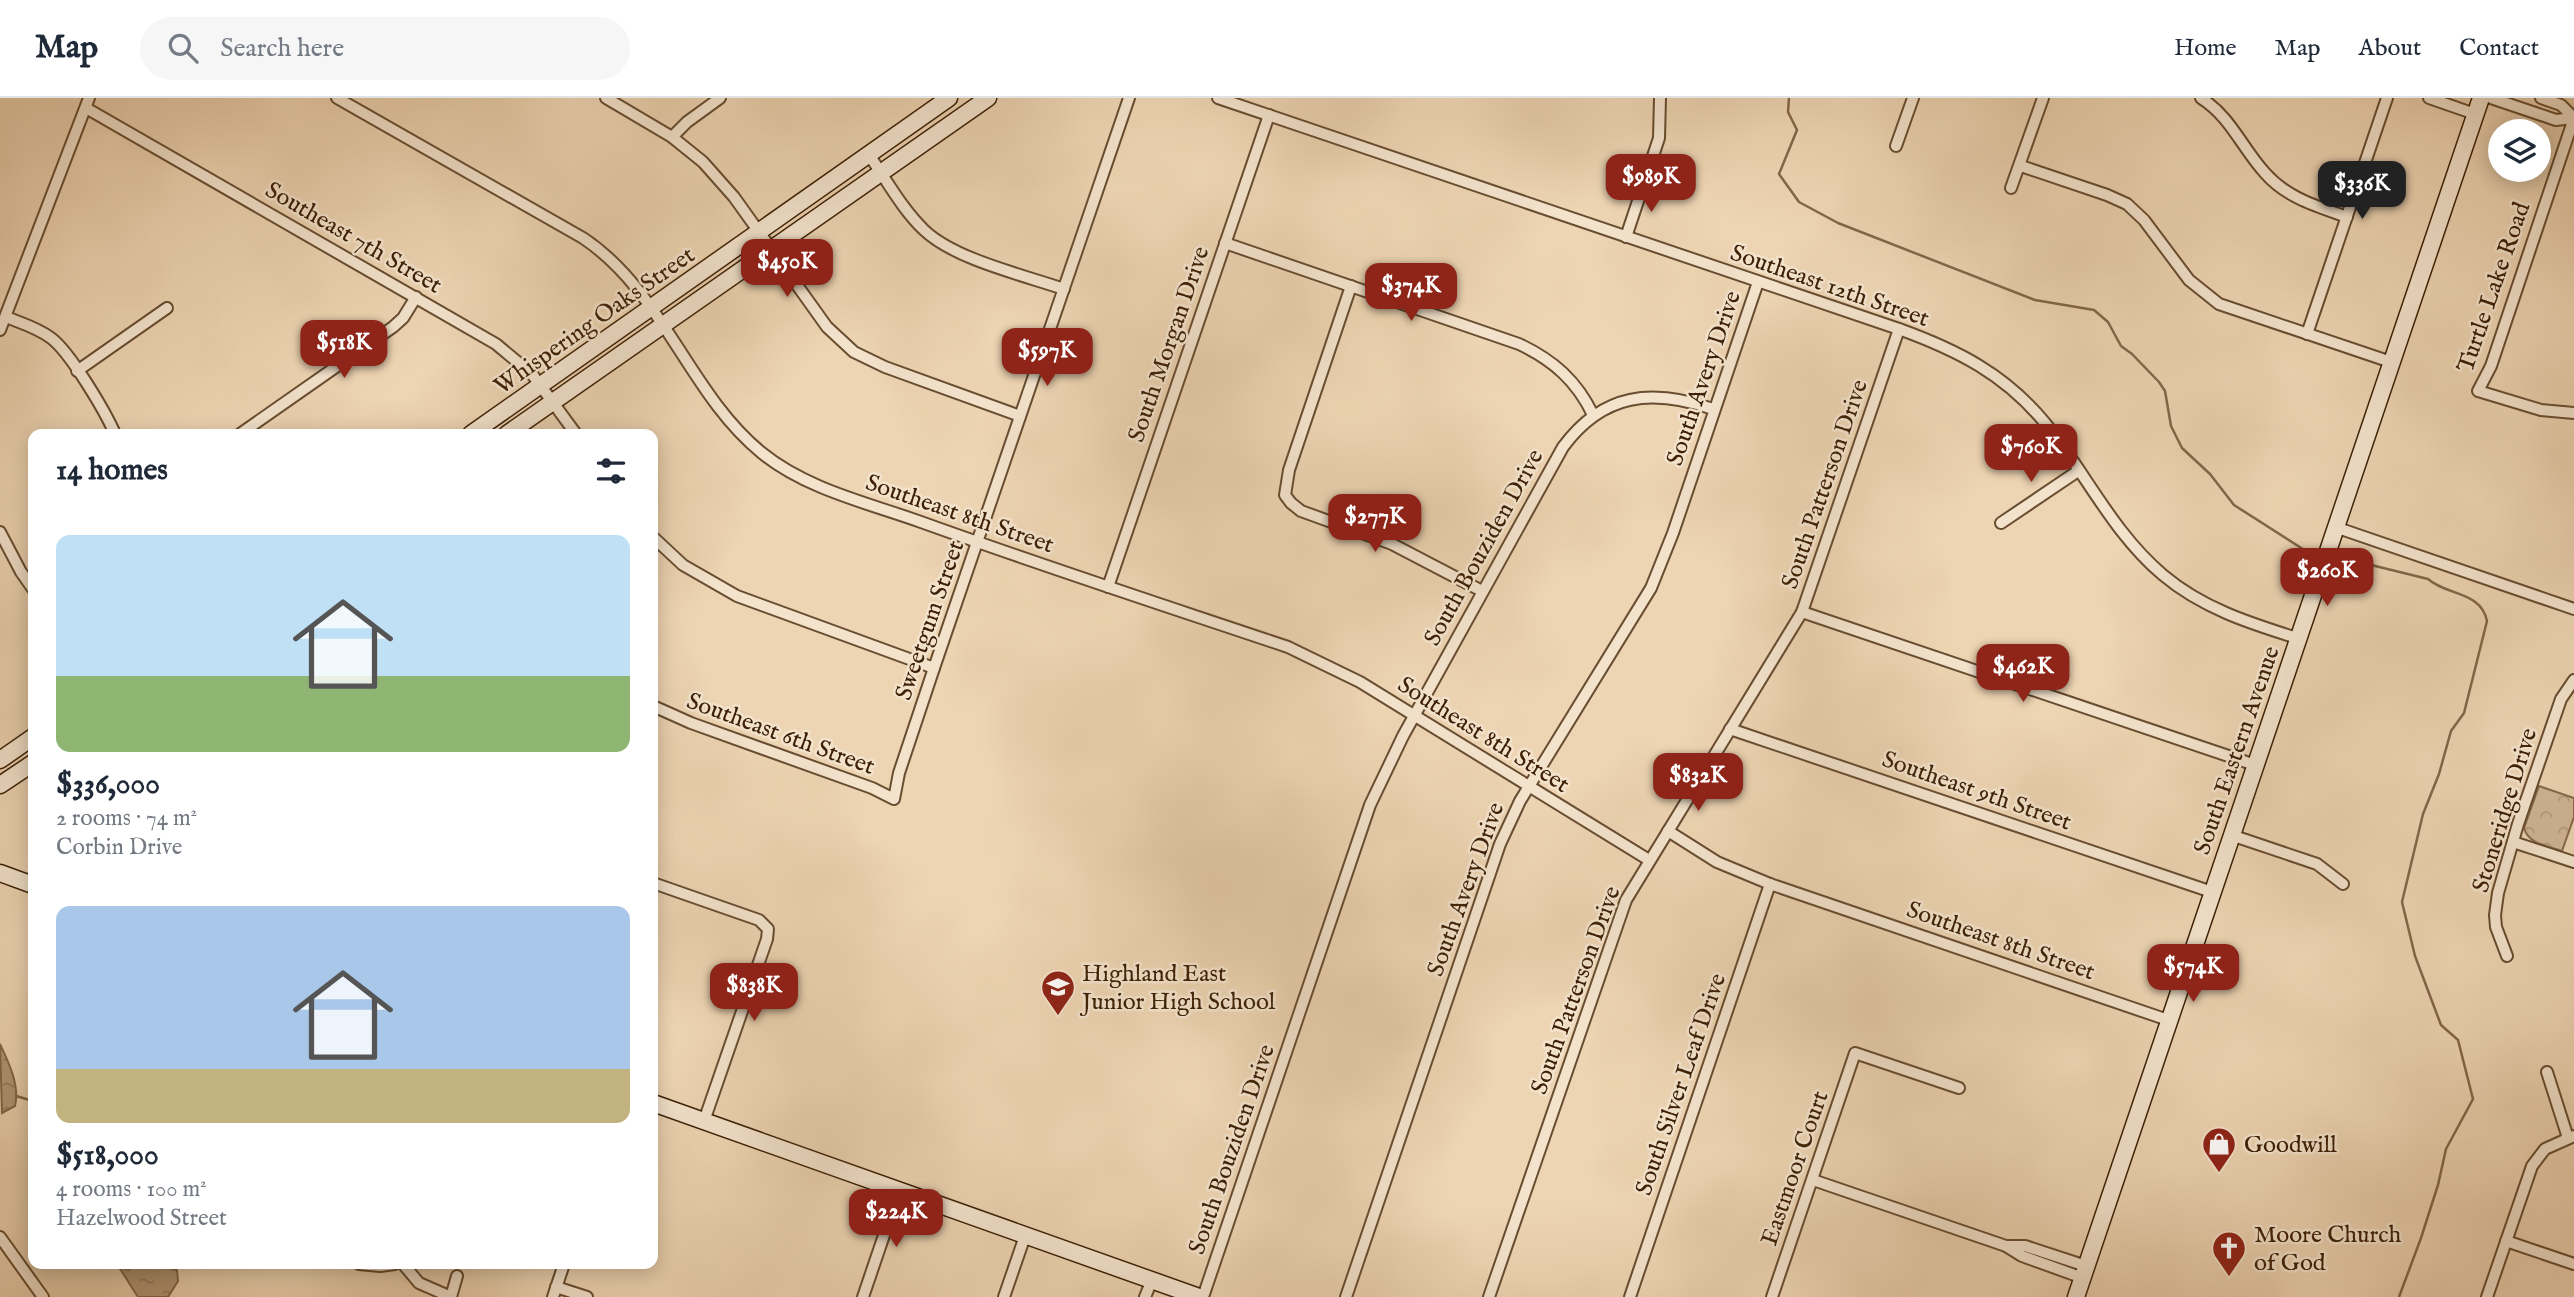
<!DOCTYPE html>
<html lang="en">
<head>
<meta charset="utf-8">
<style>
	body { margin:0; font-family:"IM FELL English",serif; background:#f6f6f7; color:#1f2937; height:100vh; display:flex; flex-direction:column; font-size:26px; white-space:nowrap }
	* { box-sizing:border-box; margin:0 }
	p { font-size:23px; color:#747a83 }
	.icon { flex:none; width:38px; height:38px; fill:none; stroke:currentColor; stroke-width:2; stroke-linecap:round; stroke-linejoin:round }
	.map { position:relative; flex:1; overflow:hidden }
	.details { position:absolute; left:28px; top:331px; width:630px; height:840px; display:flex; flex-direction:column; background:#fff; border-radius:14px; box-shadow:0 4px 18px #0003 }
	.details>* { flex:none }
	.buttons { position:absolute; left:2488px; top:21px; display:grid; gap:14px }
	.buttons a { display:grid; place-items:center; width:63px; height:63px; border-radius:50%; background:#fff; box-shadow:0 4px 18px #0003; font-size:35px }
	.price { position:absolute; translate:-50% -60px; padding:0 16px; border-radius:14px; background:#8f2418; color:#fff; font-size:23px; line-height:46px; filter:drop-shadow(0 2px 4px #0008) }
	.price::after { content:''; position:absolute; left:50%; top:42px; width:21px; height:16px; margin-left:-10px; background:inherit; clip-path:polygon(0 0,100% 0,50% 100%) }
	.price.selected { background:#222; color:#fff }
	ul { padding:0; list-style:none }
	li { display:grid; align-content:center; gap:14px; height:371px; padding:0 28px }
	li span { display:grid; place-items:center; height:217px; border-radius:14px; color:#555 }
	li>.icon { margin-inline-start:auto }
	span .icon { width:126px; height:126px; fill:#fffc; stroke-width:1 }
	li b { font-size:30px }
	h2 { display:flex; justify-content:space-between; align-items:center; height:84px; padding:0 28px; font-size:30px }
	header { display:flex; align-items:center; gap:42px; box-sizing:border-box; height:98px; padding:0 35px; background:#fff; border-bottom:2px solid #e0e1e3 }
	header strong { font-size:33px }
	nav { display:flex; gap:38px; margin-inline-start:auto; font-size:24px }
	.search { width:490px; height:63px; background:#f6f6f7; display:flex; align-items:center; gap:18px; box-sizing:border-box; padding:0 24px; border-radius:38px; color:#747a83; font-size:26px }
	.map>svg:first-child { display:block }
</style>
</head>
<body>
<header>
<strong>Map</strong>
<div class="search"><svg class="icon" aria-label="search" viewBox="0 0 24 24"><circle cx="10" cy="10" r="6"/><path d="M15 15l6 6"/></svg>Search here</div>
<nav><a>Home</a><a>Map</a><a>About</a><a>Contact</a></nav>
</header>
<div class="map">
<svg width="2574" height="1199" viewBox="0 0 2574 1199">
	<defs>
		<pattern id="park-crowns" width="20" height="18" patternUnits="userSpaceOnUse" patternTransform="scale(1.75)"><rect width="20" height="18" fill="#cfb595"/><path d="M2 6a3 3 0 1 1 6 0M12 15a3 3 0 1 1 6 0" fill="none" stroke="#b39b7f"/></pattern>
		<pattern id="water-ripples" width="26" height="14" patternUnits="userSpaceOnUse" patternTransform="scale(1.75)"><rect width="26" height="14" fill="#b19777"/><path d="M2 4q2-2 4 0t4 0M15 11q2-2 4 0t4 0" fill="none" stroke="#917b60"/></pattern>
	</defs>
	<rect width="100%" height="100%" fill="#edd4b2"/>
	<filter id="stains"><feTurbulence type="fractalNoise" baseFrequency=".00286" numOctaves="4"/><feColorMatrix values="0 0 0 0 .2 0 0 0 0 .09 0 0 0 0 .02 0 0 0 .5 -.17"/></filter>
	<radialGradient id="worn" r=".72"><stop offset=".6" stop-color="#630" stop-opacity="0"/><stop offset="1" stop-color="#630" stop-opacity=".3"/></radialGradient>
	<!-- park -->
	<path fill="url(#park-crowns)" stroke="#866a4d" stroke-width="2" d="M2539,688L2574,700V719L2562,753C2548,748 2528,746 2524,730Z"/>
	<!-- water -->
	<g fill="url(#water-ripples)" stroke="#836749" stroke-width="2">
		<path d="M0,946C9,965 20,988 15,1008L2,1015Z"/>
		<polygon points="117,1166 166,1166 177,1172 178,1183 168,1199 138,1199"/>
	</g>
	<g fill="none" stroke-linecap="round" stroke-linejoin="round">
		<!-- stream -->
		<g stroke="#836749" stroke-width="2.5">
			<polyline points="1789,0 1788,14 1797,32 1779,76 1799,104 1838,125 2035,202 2094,212 2108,224 2121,248 2132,256 2159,284 2165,293 2171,328 2182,350 2210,376 2234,407 2309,455 2320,459"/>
			<path d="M2332,463L2341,467L2359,464L2428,481C2447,498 2481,493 2487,523L2464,615L2451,633L2439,676L2423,716L2402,804L2415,858L2441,927L2458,942L2473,1001L2446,1051L2438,1087L2421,1140L2399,1199"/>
			<polyline points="16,998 33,1003"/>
		</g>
		<!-- street casing -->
		<g stroke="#694d30" stroke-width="14">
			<g id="street">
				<path d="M337,0L583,140C663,193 689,296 762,355C806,391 868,405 921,424C1043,468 1166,508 1288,549L1360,584L1649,762"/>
				<polyline points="606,0 672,39 703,64 734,99 827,229 854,254 885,269 1020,318"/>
				<path d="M1218,0L1899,231C1957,252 2005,276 2045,325C2086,375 2112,434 2163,477C2202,510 2249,525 2297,540"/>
				<path d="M2201,0C2231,19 2242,50 2265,75C2287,100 2316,108 2347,119"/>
				<polyline points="2429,0 2475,16"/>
				<polyline points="2491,0 2556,22 2574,20"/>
				<polyline points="2541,0 2561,7 2574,20"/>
				<polyline points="86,10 496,246 532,276 576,336"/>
				<polyline points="2574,20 2491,268 2478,293 2541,312 2574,315"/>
				<polyline points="672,39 687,24 720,0"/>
				<polyline points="1896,48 1913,0"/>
				<path d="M869,57C886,81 902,111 924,132C954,161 1023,177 1064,191"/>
				<polyline points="2021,68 2107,97 2127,106 2144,122 2189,182 2219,206 2391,264"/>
				<polyline points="2011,90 2043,0"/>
				<polyline points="1626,139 1659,40 1660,0"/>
				<path d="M1225,145L1519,246C1553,262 1577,283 1593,317"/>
				<polyline points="1351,188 1289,372 1285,397 1291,405 1301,413 1392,446 1482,493"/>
				<path d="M6,219C21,225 38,230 51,240C70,254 105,313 115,336"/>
				<polyline points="0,232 89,0"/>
				<polyline points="2307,236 2387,0"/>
				<polyline points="77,273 167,210"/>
				<polyline points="240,336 393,229 403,220 416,199"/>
				<polyline points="2001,425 2078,373"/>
				<polyline points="2335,429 2574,511"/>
				<polyline points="0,434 21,474 33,491"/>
				<polyline points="653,439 683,467 737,498 934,570"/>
				<polyline points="1108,489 1269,17"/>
				<polyline points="1802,514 2255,667"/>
				<polyline points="653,608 691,625 872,690 894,701 899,675 934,570 1129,0"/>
				<polyline points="1730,631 2212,794"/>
				<polyline points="1668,733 1717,764 1770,786 2168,922"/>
				<polyline points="2231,737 2317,766 2343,786"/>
				<polyline points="2513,744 2574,764"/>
				<polyline points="653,785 759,822 768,831 767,841 704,1023"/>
				<polyline points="2507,858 2496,829 2495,817 2498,795 2518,726 2561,601 2574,582"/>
				<polyline points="2547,974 2568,1040"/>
				<polyline points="1813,1082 2006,1148 2022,1158 2083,1180"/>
				<polyline points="0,1139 43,1199"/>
				<polyline points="2506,1143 2574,1166"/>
				<polyline points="2006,1148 2025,1148 2086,1168"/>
				<polyline points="359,1166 380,1168 395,1166"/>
				<polyline points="403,1166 419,1185 451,1199 457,1178"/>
				<polyline points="556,1189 587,1199"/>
				<polyline points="553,1199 564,1166"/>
				<polyline points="863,1199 899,1093"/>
				<polyline points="1004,1199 1025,1138"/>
				<polyline points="1145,1199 1152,1182"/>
				<path d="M1203,1199L1370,707L1403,638L1563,349C1603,295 1652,290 1713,311"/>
				<polyline points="1346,1199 1500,746 1520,703 1651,490 1673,435 1758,184"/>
				<polyline points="1489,1199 1626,802 1802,514 1899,231"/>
				<polyline points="1630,1199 1770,786"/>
				<polyline points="1772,1199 1855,955 1959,990"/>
				<polyline points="2487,1199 2532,1068 2545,1051 2574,1038"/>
			</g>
		</g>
		<!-- secondary casing -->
		<g stroke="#3d2005" stroke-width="19">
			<g id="secondary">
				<polyline points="471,336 949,0"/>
				<polyline points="507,336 988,0"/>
				<polyline points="0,662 33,639"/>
				<polyline points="0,687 33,665"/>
				<polyline points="0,775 33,787"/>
				<polyline points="653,1005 1199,1199"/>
				<polyline points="2076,1199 2481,0"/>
			</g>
		</g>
		<!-- street -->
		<use href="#street" stroke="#f3e3cd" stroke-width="10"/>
		<!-- secondary -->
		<use href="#secondary" stroke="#f3e3cd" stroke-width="16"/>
	</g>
	<!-- icons -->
	<defs>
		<g id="school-pin" transform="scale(1.75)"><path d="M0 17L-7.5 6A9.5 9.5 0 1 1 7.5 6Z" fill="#8f2418" stroke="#f3e3cd"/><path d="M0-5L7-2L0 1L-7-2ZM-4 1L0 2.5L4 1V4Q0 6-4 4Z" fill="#fff"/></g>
		<g id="shop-pin" transform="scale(1.75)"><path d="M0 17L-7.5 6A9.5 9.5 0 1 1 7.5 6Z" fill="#8f2418" stroke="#f3e3cd"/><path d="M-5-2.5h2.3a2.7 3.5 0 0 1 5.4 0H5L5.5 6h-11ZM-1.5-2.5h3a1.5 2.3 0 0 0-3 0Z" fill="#fff"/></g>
		<g id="church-pin" transform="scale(1.75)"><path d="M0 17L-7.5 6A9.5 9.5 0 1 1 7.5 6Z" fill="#8f2418" stroke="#f3e3cd"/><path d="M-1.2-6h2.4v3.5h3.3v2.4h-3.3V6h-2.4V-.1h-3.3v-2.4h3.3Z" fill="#fff"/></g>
	</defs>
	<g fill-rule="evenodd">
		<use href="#school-pin" x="1058" y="889"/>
		<use href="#shop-pin" x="2219" y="1046"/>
		<use href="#church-pin" x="2229" y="1150"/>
	</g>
	<g text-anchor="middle" stroke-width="5" stroke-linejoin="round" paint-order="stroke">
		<!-- street labels -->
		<g font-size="24" fill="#3d2005" stroke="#f3e3cd">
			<text transform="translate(354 139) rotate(30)" y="8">Southeast 7th Street</text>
			<text transform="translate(1830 187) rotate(19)" y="8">Southeast 12th Street</text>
			<text transform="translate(2493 189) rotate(-71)" y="8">Turtle Lake Road</text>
			<text transform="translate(594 222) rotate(-35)" y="8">Whispering Oaks Street</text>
			<text transform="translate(1168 246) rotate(-71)" y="8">South Morgan Drive</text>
			<text transform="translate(1703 280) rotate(-71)" y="8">South Avery Drive</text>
			<text transform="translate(1824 386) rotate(-71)" y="8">South Patterson Drive</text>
			<text transform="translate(960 415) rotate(19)" y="8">Southeast 8th Street</text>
			<text transform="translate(1483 449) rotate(-61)" y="8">South Bouziden Drive</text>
			<text transform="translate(929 522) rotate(-71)" y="8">Sweetgum Street</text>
			<text transform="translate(781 635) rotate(20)" y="8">Southeast 6th Street</text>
			<text transform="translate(1484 636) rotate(32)" y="8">Southeast 8th Street</text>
			<text transform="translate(2236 652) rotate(-71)" y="8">South Eastern Avenue</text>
			<text transform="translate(1977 692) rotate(19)" y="8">Southeast 9th Street</text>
			<text transform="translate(2504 712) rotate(-73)" y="8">Stoneridge Drive</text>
			<text transform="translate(1465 791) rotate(-70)" y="8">South Avery Drive</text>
			<text transform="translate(2001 842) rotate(19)" y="8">Southeast 8th Street</text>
			<text transform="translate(1575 892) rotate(-70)" y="8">South Patterson Drive</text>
			<text transform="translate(1680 986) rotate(-71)" y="8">South Silver Leaf Drive</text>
			<text transform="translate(1231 1051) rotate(-71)" y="8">South Bouziden Drive</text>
			<text transform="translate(1794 1070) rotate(-71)" y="8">Eastmoor Court</text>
		</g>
		<!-- poi labels -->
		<g font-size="24" fill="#3d2005" stroke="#f3e3cd" text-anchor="start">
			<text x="1082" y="883">Highland East<tspan x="1082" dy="28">Junior High School</tspan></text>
			<text x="2244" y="1054">Goodwill</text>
			<text x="2254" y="1144">Moore Church<tspan x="2254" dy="28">of God</tspan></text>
		</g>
	</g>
	<rect width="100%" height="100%" filter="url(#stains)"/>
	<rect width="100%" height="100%" fill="url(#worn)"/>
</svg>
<div class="buttons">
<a><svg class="icon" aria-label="layers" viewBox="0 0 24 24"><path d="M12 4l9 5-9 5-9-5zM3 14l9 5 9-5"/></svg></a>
</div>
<b class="price" style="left:1651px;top:116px">$989K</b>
<b class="price selected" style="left:2362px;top:123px">$336K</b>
<b class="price" style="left:787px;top:201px">$450K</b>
<b class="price" style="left:1411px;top:225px">$374K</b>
<b class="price" style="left:344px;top:282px">$518K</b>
<b class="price" style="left:1047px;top:290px">$597K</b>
<b class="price" style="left:2031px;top:386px">$760K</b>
<b class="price" style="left:1375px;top:456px">$277K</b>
<b class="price" style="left:2327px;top:510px">$260K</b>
<b class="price" style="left:2023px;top:606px">$462K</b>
<b class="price" style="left:1698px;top:715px">$832K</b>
<b class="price" style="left:2193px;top:906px">$574K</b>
<b class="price" style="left:754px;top:925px">$838K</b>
<b class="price" style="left:896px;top:1151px">$224K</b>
<section class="details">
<h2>14 homes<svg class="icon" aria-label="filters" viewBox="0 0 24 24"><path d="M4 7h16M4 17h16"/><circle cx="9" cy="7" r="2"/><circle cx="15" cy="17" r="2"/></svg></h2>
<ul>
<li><span style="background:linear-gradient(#bfe0f5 65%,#8fb573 0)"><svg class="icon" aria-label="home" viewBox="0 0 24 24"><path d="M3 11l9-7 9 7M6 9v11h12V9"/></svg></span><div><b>$336,000</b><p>2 rooms · 74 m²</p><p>Corbin Drive</p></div></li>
<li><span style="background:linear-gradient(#a9c7e8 75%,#c2b280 0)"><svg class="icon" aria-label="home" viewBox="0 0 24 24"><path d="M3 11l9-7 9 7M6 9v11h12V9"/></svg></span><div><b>$518,000</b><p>4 rooms · 100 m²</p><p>Hazelwood Street</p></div></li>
</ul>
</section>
</div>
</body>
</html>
